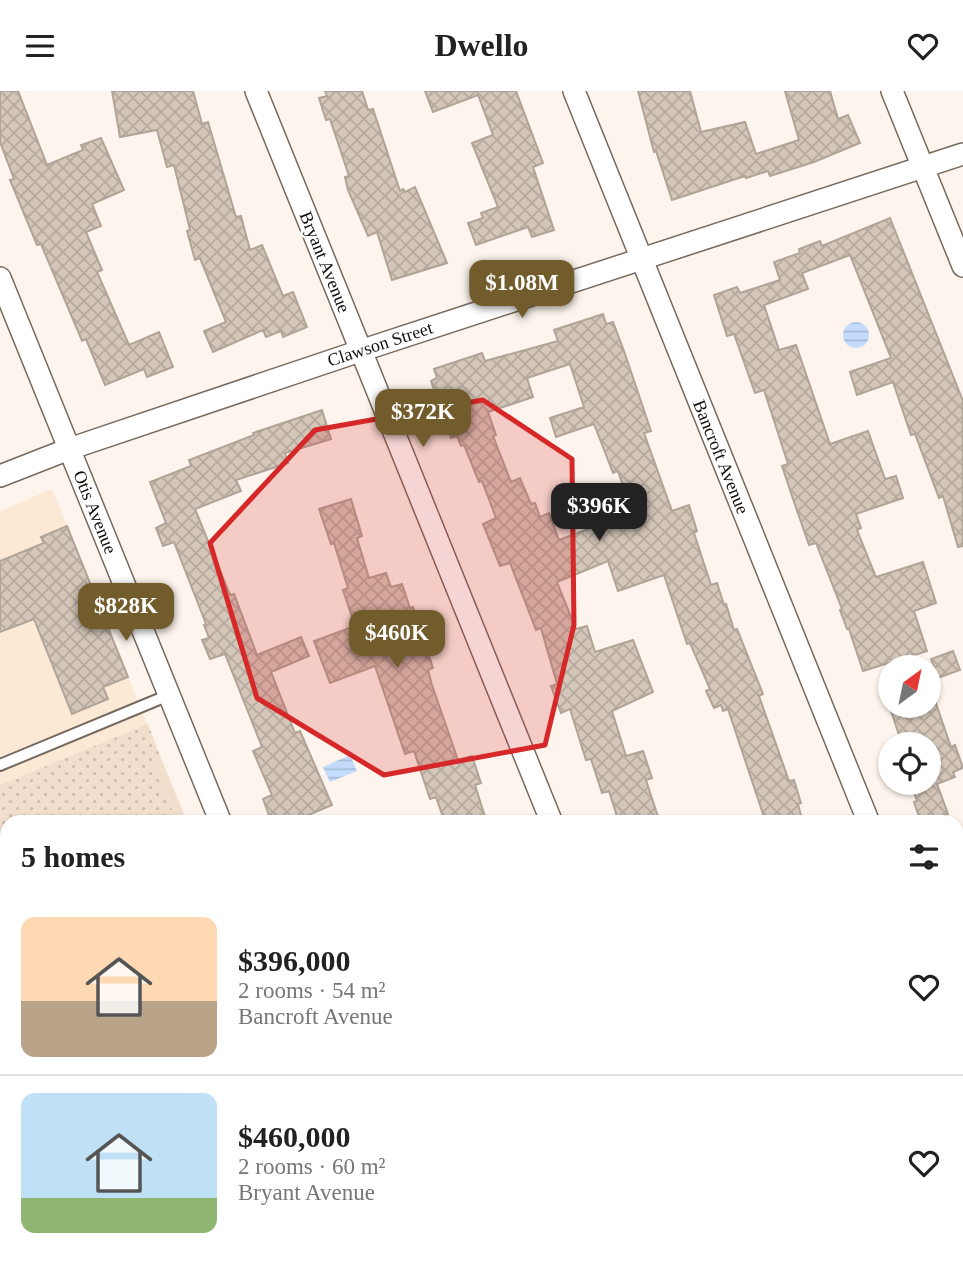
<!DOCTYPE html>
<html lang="en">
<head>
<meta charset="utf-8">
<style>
	body { margin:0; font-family:"Times New Roman",serif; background:#f2f2f2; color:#222; height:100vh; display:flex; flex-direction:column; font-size:26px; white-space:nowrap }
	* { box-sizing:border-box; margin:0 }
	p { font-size:23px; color:#767676 }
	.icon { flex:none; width:38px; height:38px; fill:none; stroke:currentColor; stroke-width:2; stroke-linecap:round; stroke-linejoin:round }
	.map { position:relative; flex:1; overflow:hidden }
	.sheet { position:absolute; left:0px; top:724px; width:964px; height:450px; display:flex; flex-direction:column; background:#fff; border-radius:21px 21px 0 0; box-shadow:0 2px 5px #0004 }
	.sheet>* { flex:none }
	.needle { width:46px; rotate:33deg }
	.fabs { position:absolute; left:878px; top:564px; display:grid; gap:14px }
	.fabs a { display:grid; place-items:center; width:63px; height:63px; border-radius:50%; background:#fff; box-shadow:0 2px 5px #0004; font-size:35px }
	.price { position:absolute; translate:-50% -60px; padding:0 16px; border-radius:14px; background:#725c2c; color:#fff; font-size:23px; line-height:46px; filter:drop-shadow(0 2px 4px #0008) }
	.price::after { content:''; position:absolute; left:50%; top:42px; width:21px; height:16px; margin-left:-10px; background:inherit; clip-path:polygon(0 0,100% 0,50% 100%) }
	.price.selected { background:#222; color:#fff }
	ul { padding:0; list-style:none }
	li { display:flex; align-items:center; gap:21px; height:175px; padding:0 21px }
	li+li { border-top:2px solid #e0e0e0 }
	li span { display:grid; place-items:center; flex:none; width:196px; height:140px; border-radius:14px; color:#555 }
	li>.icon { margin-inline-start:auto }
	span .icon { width:84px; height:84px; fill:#fffc; stroke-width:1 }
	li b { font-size:30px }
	h2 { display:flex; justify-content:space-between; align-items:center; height:84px; padding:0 21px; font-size:30px }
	header { display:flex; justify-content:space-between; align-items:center; height:91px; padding:0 21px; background:#fff; font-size:32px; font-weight:700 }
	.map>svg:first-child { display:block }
</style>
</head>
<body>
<header><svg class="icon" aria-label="menu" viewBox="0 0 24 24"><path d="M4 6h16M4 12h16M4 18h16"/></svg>Dwello<svg class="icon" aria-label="heart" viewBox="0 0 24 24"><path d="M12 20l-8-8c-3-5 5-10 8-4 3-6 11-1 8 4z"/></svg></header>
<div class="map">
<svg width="963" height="1173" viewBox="0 0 963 1173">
	<defs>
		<pattern id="park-dots" width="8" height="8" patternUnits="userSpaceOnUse" patternTransform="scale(1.75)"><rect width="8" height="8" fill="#f1decc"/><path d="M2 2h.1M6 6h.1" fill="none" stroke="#cebdae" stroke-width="1.8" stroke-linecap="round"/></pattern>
		<pattern id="water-rules" width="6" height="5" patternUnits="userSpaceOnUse" patternTransform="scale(1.75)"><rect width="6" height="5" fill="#c3dcfb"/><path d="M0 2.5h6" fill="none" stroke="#a7bcd6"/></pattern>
		<pattern id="building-cross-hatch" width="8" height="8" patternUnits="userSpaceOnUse" patternTransform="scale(1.75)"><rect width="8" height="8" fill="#d4c6b9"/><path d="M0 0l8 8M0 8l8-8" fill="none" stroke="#b5a99e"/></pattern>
	</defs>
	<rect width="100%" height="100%" fill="#fdf5ed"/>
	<!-- built -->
	<polygon fill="#fce9d5" points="52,398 187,731 7,732 7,868 0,850 0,420"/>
	<!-- grass -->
	<polygon fill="#f1decc" points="160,665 187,731 177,731 151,668"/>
	<!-- park -->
	<polygon fill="url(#park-dots)" points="148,633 160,665 152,669 177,731 7,732 7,841 0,824 0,694"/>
	<!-- water -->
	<g fill="url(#water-rules)">
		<circle cx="856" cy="244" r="13"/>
		<polygon points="350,664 357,680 330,691 323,676"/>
	</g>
	<!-- building -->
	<g fill="url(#building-cross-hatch)" stroke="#b0a397" stroke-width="2" fill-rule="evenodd">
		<polygon points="0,0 18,0 47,74 83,59 81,54 101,47 124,99 92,113 101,135 86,141 102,179 97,181 129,254 159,241 173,276 147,286 144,278 105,294 86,248 82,250 41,153 37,154 10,89 14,88 0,51"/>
		<polygon points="112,0 193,0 202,33 208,31 236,126 241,125 250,159 262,154 283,205 293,201 307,236 283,246 281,240 266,246 263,239 213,261 204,240 226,231 200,167 195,169 187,140 190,139 174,74 167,76 157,39 120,46"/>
		<polygon points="325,0 362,0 368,19 373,18 400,100 403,98 405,101 415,96 447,172 392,189 377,141 368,145 348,99 345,86 349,85 330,28 326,29 319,7 327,5"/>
		<polygon points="425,0 516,0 543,72 533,76 554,139 532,146 528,136 476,154 468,132 483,127 481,122 498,116 472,52 493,44 478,4 433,21"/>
		<polygon points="638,0 690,0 701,41 745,31 756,63 799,49 785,0 830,0 838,28 848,24 860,52 814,71 770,85 768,80 746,87 745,85 672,109 656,60 654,61"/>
		<polygon points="890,127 963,310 963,455 958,456 943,405 939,407 915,343 911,344 893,291 857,304 850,281 891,267 850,164 802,182 808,198 764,214 779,259 796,254 830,353 868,340 885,388 896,385 903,407 856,423 861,437 857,439 876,486 923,471 936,512 914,520 927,560 863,580 849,538 847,538 840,519 842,518 816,452 809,454 794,411 782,375 788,373 764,299 755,302 734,243 727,245 714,204 737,196 740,202 780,189 774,171 800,162 799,158 820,150 822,155"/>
		<path d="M603,223L606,233L613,231L624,260L651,340L644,342L672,420L689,414L697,440L694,442L711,494L717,492L724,514L726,513L734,539L737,538L763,603L759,605L789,690L794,689L801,712L798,713L802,728L790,732H766L728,618L723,620L721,614L714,617L706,600L710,598L690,552L687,553L664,484L618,500L608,470L557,491L576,538L587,535L595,561L633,549L653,601L612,620L626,665L643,660L652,687L646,689L660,732H619L609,700L602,702L591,668L586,669L570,618L561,622L551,595L557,593L541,537L536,539L510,472L500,475L483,433L496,427L482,390L479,391L464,354L461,355L457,345L451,347L431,290L437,287L434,278L482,262L485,270L558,250L554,239ZM570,273L584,316L550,327L556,346L594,333L613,382L618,380L632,422L559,449L549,422L540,426L535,412L531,413L520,387L511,391L493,345L496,344L488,321L533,306L527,287Z"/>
		<polygon points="322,319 331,348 285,362 288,372 236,389 241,400 195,418 230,504 234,503 257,564 301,546 309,565 271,581 295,642 300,640 332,714 290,732 272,732 263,708 272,704 253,660 262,656 225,563 210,568 202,549 209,547 204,534 206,533 174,451 163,455 156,437 166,432 150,391 191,375 189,369 254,344 253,342"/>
		<polygon points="351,408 362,445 357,447 369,487 386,482 391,496 402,493 410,517 413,516 433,577 428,579 432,594 458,669 472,665 481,692 475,694 487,732 445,732 436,706 430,708 414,660 405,663 375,575 330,592 314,550 355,535 343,499 348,497 334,452 331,453 319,418"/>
		<polygon points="67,435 128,586 103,596 108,608 72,623 34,528 0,541 0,470 44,452 41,446"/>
		<polygon points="953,560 960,579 938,587 931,568"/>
		<polygon points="929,601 932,601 951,656 955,654 963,677 953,681 955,686 937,693 948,723 921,732 914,711 917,710 910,691 929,691 929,653 902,653 889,614 929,614"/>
	</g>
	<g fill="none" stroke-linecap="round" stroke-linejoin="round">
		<!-- lane casing -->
		<g stroke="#766a5f" stroke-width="14">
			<polyline id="lane" points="0,674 169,604"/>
		</g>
		<!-- street casing -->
		<g stroke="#766a5f" stroke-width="24">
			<g id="street">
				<polyline points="256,0 552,732"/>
				<polyline points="574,0 869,732"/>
				<polyline points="892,0 963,175"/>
				<polyline points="0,187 221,732"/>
				<polyline points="0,385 69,358 360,260 963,63"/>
				<polyline points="0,942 7,959"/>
				<polyline points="91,1167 94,1173"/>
				<polyline points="399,1167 402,1173"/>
				<polyline points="707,1167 709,1173"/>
			</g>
		</g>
		<!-- primary casing -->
		<g stroke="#d5d4d3" stroke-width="38">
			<g id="primary">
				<polyline points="957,856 963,854"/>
				<polyline points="957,897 963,895"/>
				<polyline points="42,1173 61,1167"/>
				<polyline points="182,1173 199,1167"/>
			</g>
		</g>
		<!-- lane -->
		<use href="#lane" stroke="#fff" stroke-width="10"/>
		<!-- street -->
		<use href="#street" stroke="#fff" stroke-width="21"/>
		<!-- primary -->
		<use href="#primary" stroke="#fbdedf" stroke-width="35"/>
	</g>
	<!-- marked area -->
	<path fill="#d62828" fill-opacity="0.2" stroke="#d62828" stroke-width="5" stroke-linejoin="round" d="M483,309L572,368L574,534L545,654L384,684L257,607L210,452L315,339Z"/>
	<g text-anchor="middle" stroke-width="5" stroke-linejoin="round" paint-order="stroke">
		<!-- street labels -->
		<g font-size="18" fill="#140f0b" stroke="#fff">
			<text transform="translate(325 171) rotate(68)" y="6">Bryant Avenue</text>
			<text transform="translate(380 253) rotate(-18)" y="6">Clawson Street</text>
			<text transform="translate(721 366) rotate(68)" y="6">Bancroft Avenue</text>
			<text transform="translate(95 421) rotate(68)" y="6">Otis Avenue</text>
		</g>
	</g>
</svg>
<div class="fabs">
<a><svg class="needle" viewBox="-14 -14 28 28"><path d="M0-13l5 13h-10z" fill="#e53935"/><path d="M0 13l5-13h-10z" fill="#767676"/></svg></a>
<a><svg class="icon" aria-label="locate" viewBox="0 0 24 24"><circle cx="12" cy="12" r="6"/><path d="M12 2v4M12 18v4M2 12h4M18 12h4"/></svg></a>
</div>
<b class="price" style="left:522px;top:229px">$1.08M</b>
<b class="price" style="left:423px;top:358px">$372K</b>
<b class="price selected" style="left:599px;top:452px">$396K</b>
<b class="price" style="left:126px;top:552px">$828K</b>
<b class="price" style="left:397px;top:579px">$460K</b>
<section class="sheet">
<h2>5 homes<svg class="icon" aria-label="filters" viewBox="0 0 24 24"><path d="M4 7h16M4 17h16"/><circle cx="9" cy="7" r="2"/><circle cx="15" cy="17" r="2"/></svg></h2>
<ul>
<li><span style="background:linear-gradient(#ffd9b3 60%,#b9a48a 0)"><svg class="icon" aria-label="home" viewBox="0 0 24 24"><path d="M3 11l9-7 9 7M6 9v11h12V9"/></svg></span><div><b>$396,000</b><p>2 rooms · 54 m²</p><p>Bancroft Avenue</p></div><svg class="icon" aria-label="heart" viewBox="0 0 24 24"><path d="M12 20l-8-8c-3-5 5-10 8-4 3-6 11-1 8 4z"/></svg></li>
<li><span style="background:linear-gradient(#bfe0f5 75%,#8fb573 0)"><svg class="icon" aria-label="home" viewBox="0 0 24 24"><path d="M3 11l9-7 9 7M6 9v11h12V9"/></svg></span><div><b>$460,000</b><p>2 rooms · 60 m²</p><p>Bryant Avenue</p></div><svg class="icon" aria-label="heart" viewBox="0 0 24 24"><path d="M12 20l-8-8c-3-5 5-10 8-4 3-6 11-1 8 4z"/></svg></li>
</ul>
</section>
</div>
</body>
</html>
